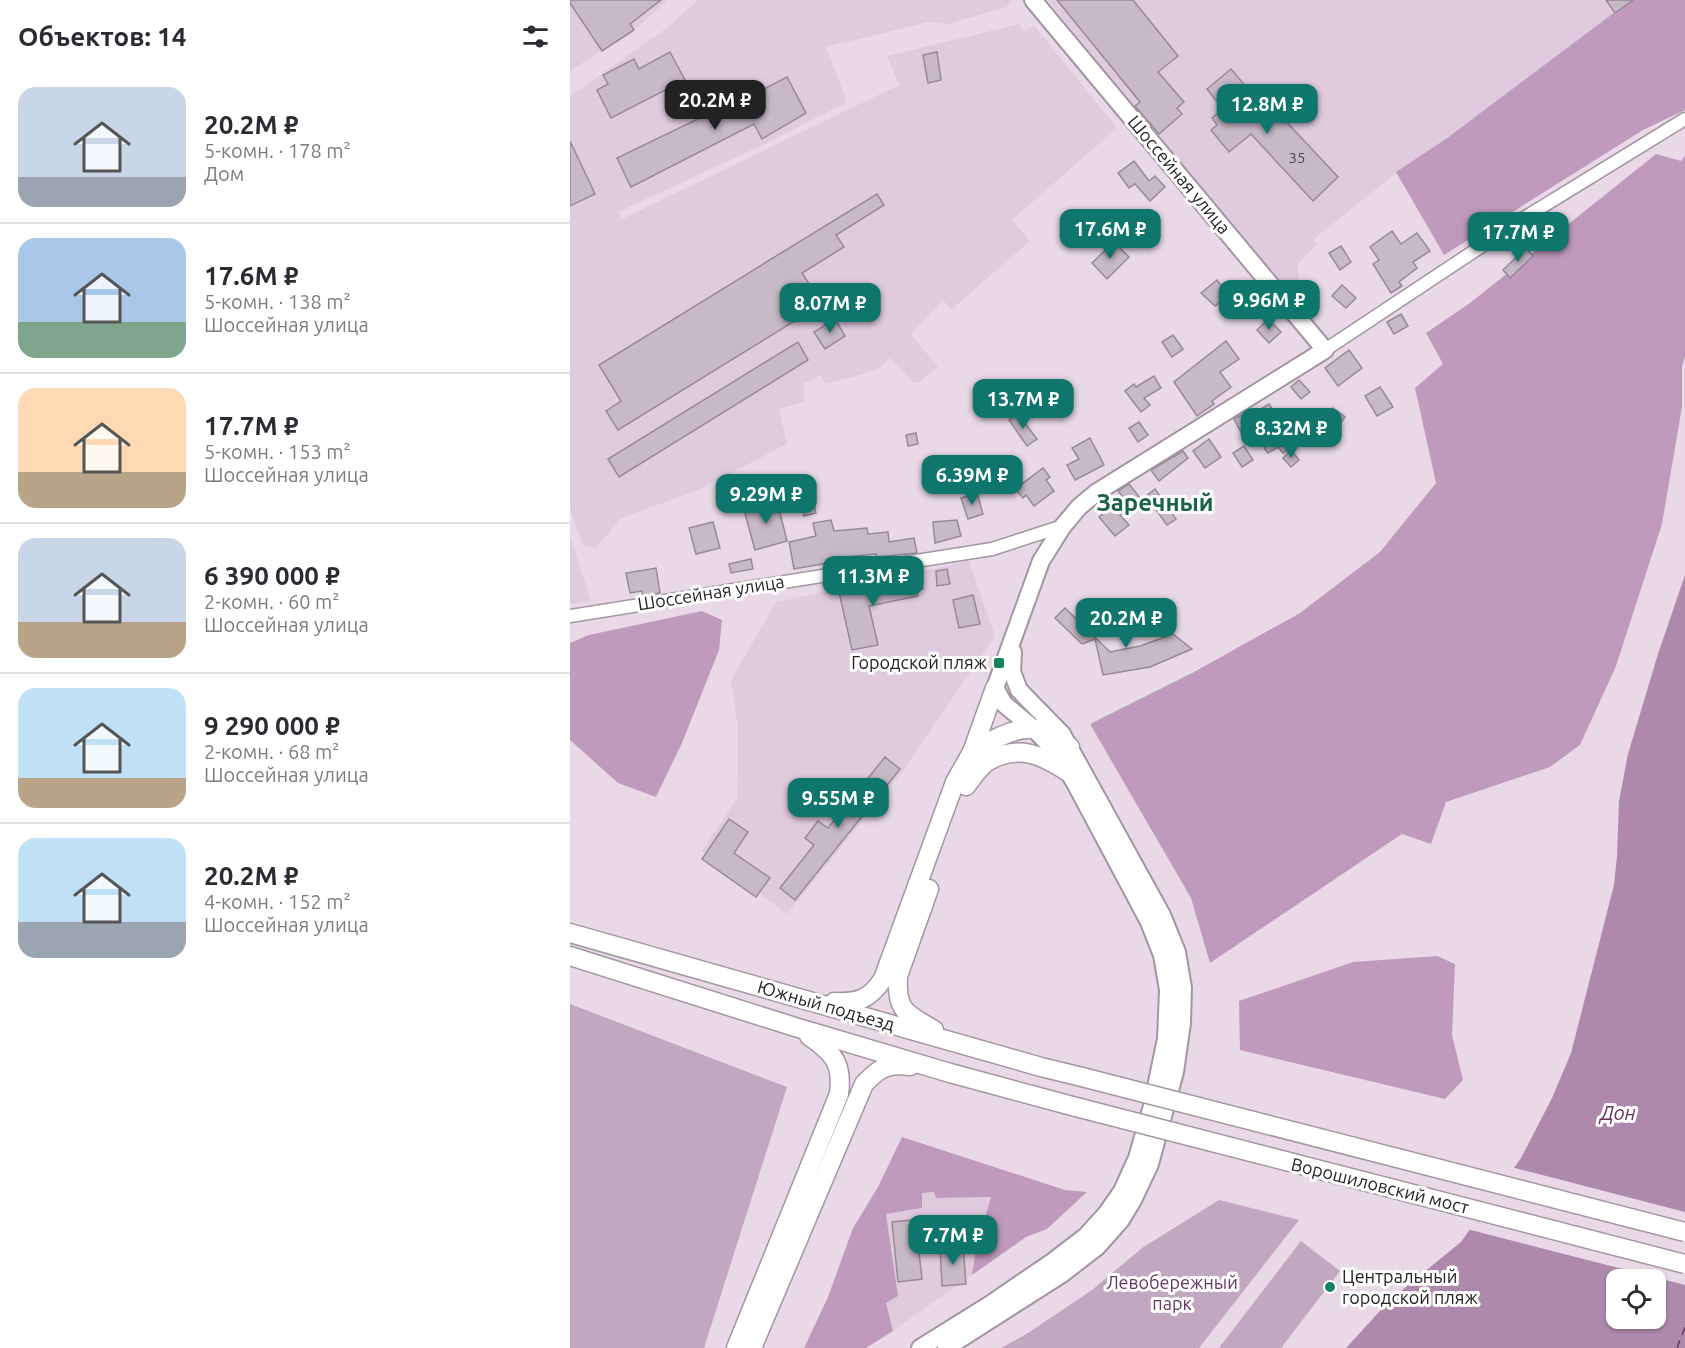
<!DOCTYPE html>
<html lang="ru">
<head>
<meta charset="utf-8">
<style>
	body { margin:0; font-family:Ubuntu,sans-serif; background:#f7f7f7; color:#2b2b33; height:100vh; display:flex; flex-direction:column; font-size:22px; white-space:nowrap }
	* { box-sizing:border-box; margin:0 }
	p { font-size:20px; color:#7c7c81 }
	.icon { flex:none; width:33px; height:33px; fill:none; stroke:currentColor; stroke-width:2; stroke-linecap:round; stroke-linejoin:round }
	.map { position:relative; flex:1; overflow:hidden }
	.side { display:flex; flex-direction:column; background:#fff; width:570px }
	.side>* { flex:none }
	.controls { position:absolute; left:1036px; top:1269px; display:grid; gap:12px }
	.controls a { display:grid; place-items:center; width:60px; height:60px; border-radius:12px; background:#fff; box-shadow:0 2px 4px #0004; font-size:30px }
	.price { position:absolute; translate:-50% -51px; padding:0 14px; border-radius:12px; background:#0f766e; color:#fff; font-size:20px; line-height:39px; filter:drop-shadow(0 2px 3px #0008) }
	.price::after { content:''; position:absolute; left:50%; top:36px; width:18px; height:14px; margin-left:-9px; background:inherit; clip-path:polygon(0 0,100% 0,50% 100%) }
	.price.active { background:#222; color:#fff }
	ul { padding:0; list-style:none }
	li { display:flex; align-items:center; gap:18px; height:150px; padding:0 18px }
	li+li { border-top:2px solid #e1e1e2 }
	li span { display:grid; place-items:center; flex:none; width:168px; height:120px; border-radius:18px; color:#555 }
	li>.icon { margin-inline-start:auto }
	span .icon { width:72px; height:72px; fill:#fffc; stroke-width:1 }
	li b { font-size:26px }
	h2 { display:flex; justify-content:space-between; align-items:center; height:72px; padding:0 18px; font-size:26px }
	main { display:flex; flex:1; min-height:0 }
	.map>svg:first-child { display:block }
</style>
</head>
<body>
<main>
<section class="side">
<h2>Объектов: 14<svg class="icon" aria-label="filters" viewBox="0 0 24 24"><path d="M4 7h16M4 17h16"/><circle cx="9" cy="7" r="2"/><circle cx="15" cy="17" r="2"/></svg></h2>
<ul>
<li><span style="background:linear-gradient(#c9d6e8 75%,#9aa5b1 0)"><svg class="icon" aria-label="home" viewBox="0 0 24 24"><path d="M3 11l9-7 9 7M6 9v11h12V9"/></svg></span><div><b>20.2M ₽</b><p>5-комн. · 178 m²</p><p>Дом</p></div></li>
<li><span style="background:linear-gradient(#a9c7e8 70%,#7fa58c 0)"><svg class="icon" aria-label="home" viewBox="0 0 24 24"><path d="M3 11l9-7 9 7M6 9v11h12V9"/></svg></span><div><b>17.6M ₽</b><p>5-комн. · 138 m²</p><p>Шоссейная улица</p></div></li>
<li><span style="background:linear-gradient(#ffd9b3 70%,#b9a48a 0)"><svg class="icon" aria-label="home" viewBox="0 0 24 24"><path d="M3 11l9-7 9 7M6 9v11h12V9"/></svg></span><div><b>17.7M ₽</b><p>5-комн. · 153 m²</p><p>Шоссейная улица</p></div></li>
<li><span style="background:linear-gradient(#c9d6e8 70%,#b9a48a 0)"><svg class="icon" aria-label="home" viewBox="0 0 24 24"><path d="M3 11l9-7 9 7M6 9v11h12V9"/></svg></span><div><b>6 390 000 ₽</b><p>2-комн. · 60 m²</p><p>Шоссейная улица</p></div></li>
<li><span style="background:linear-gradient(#bfe0f5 75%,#b9a48a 0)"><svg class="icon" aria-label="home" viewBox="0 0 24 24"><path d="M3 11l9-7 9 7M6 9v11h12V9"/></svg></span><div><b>9 290 000 ₽</b><p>2-комн. · 68 m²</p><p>Шоссейная улица</p></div></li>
<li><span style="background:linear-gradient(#bfe0f5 70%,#9aa5b1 0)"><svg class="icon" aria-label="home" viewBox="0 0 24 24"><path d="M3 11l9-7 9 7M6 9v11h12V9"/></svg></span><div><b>20.2M ₽</b><p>4-комн. · 152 m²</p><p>Шоссейная улица</p></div></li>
</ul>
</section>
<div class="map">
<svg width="1115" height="1348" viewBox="0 0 1115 1348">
	<rect width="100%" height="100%" fill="#e9d9e7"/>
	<!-- built -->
	<g fill="#e0cbde">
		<polygon points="0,0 98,0 69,26 0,71"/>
		<polygon points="128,0 441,0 437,7 378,24 359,22 256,47 277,102 193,145 48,212 52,219 329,85 317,56 449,24 454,32 464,25 547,128 442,220 460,241 381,310 373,300 341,334 368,367 349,382 343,382 320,358 309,368 289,375 255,384 251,375 234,383 234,402 209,409 217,444 126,491 51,518 25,549 13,545 0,509 0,96 98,27"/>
		<polygon points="478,0 1070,0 826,173 744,239 747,244 727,265 729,278 718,289 641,202 557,101"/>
		<polygon points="0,536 21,601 0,604"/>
		<polygon points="399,561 425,636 332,772 217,914 132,851 167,798 168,728 161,680 206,602"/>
		<polygon points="364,1192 366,1198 421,1197 406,1248 402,1275 323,1331 315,1303 328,1296 316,1214 352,1208 352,1193"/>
	</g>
	<!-- green -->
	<g fill="#c2a7c0">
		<polygon points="0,1004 217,1087 134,1348 0,1348"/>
		<polygon points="649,1200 729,1220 629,1348 431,1348 458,1333 522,1290 572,1248"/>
		<polygon points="731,1241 770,1271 711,1348 649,1348"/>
	</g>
	<!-- forest -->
	<g fill="#c09abd">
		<polygon points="1061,0 1115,0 1115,110 1073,130 874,255 826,172 877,138"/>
		<polygon points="1086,154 1111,161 1115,155 1115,356 1112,367 1112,407 1092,524 1046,666 1010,745 980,767 876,802 861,844 832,834 640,963 621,898 520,724 624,672 730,613 810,552 866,483 845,388 873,364 856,333 900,303"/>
		<polygon points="132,611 152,620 149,650 112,743 86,797 48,783 0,740 0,643 19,635"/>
		<polygon points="867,956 885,964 882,1035 893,1080 875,1099 670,1050 669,1001 783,962"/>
		<polygon points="332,1137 495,1190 517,1192 477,1229 456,1237 402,1275 406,1248 421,1197 366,1198 364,1192 352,1193 352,1208 316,1214 328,1296 316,1303 323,1331 296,1348 234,1348 258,1297 283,1228 308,1187"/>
	</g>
	<!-- water -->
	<path fill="#ae89ac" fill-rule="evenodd" d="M1115,575V1348H776L820,1300L891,1242L951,1158L982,1098L1001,1053L1044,885L1047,856L1049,801L1058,754L1088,654ZM1047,1280H1086V1318H1047Z"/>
	<!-- pier -->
	<polygon fill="#e9d9e7" points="941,1167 1115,1212 1115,1285 897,1229"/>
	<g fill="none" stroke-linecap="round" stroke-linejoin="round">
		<!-- ferry -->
		<polyline stroke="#643462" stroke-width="1.5" stroke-dasharray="8 6" stroke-linecap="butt" points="1107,1348 1115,1327"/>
	</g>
	<!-- building -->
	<g fill="#c8b9c7" stroke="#978996" stroke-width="1.5">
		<polygon points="0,0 91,0 60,24 64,30 32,51 0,3"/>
		<polygon points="487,0 563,0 608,56 588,72 614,102 607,108 612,114 589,134 565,106 570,102"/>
		<polygon points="1036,0 1063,0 1045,13"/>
		<polygon points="100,52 115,80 41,118 27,90 38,84 33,75 64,59 69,69"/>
		<polygon points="367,52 371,80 358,83 353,55"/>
		<polygon points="661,69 705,121 711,116 768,177 743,201 681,134 659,152 641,130 647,125 642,118 653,109 637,89"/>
		<polygon points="217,77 236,113 192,139 184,124 61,187 47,158 167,100 169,102"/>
		<polygon points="0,141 25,194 0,206"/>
		<polygon points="564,161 579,181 585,176 595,187 580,201 565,184 559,188 548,173"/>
		<polygon points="307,194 314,205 266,235 274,247 232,273 252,304 48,430 36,411 51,401 29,365"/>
		<polygon points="822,231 831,244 847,233 860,251 843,262 847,268 829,282 832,286 821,293 803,264 809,260 800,247"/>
		<polygon points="544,242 559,257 537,279 522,263"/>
		<polygon points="771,246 781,262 770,270 759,253"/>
		<polygon points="956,248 963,256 940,278 933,270"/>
		<polygon points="647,280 659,296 645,306 631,293"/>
		<polygon points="772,285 786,298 776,308 762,296"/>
		<polygon points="681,287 689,297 671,312 670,310 664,314 658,307"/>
		<polygon points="831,314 838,326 824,334 817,322"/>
		<polygon points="265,319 275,336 255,349 244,332"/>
		<polygon points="698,319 711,332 699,343 687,330"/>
		<polygon points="603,335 613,349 602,357 592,342"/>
		<polygon points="656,341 669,359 650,372 661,387 642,401 644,404 627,416 604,382"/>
		<polygon points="228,342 238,360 49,477 38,459"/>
		<polygon points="779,350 792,368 768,386 755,368"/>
		<polygon points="584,376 591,388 574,398 580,405 571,412 555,391 564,384 566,387"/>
		<polygon points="729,380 740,392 731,399 721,387"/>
		<polygon points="810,387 823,407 807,416 795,396"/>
		<polygon points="699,404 707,417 672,434 664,419 679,411 681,415"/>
		<polygon points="763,408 775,417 757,441 744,432"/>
		<polygon points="448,414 467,439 457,446 439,420"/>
		<polygon points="739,414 745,426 722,439 725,444 713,453 708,447 698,453 694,448"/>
		<polygon points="569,422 578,435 568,442 559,428"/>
		<polygon points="346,433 348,444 338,446 336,435"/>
		<polygon points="520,438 534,465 505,480 497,465 509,459 502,448"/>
		<polygon points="639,439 651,457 635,468 623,451"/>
		<polygon points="674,446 683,460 672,467 663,453"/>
		<polygon points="721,450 729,460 721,467 713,458"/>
		<polygon points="613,451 618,458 589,481 581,470"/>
		<polygon points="473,468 480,477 476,480 484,491 464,506 456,495 453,498 445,489"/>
		<polygon points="559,484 571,499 550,515 559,525 545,536 529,517 553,497 548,491"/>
		<polygon points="585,489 606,519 597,525 576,496"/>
		<polygon points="407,493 413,514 398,519 391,498"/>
		<polygon points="242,497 246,513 234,516 230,499"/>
		<polygon points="207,501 217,541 185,550 174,510"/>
		<polygon points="261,520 264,531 297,528 298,534 318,532 319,542 344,538 347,553 307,557 306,554 264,558 264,562 224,569 219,542 246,536 243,523"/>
		<polygon points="387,520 391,536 365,543 363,522"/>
		<polygon points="143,522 150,548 126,554 119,528"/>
		<polygon points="181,559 183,569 161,573 159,564"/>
		<polygon points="86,568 90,593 73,596 72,591 60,593 56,573"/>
		<polygon points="377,569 380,584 367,586 366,571"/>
		<polygon points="350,574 353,589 347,590 348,596 299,606 308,645 282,650 269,592"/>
		<polygon points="403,595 410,624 389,628 383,600"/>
		<polygon points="495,608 540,652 570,646 603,634 622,649 580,667 533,675 525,639 512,644 485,618"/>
		<polygon points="315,757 330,769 225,900 210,888 244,845 235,838 248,821 258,828"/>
		<polygon points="159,819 178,832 164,853 200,878 186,897 132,859"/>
		<polygon points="352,1219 354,1233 347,1234 352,1279 328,1282 322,1222"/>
		<polygon points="393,1245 396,1284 372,1286 370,1247"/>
	</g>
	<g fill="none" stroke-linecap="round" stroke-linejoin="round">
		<!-- minor casing -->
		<g stroke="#a495a3" stroke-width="15">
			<g id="minor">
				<polyline points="755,350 954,218 1115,119"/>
				<polyline points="0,616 422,549 493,526"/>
			</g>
		</g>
		<!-- secondary casing -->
		<g stroke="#a495a3" stroke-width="20">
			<g id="secondary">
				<polyline points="350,1348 419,1305 482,1262 516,1236 536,1214 552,1191 567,1158 582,1106 596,1039 598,990 592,955 579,922 505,783 487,753 464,729 434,704 425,688 471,561 493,526 509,507 527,492 755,350 463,0"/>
				<polyline points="376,1348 492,1274 527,1247 551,1220 563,1200 580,1164 605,1072 612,1023 613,988 607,952 592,915 492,734 449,690 442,672 443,652"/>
			</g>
		</g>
		<!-- primary casing -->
		<g stroke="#a495a3" stroke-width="21">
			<g id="primary">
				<path d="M402,752C418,742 445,726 465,729C478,731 489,740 500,747"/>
				<path d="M396,786C402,778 410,766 418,761C449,744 472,755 498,772"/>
				<path d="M359,889L328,976C326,1012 336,1013 364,1030"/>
				<polyline points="0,933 471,1067 512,1077"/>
				<polyline points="0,956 225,1027 380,1073 506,1107"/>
				<path d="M264,1002C288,1003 299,1000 313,979L385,782L402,752L425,688"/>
				<path d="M166,1348L269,1094C273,1064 264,1053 239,1036"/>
				<path d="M182,1348L294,1084C309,1068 317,1063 340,1066"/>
			</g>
		</g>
		<!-- minor -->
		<use href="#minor" stroke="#fff" stroke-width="12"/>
		<!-- secondary -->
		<use href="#secondary" stroke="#fff" stroke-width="16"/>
		<!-- primary -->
		<use href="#primary" stroke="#fff" stroke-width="18"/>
		<!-- primary-bridge casing -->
		<g stroke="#a495a3" stroke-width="21" stroke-linecap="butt">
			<g id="primary-bridge">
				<polyline points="512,1077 1115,1232"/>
				<polyline points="506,1107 1115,1264"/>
			</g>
		</g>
		<!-- primary-bridge -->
		<use href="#primary-bridge" stroke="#fff" stroke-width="18"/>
	</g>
	<!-- markers -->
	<g fill="#138260" stroke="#fff" stroke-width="2">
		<rect x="423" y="657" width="12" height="12" rx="3"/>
		<circle cx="760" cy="1287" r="6"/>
	</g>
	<g text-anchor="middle" stroke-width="6" stroke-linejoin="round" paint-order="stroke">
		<!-- number labels -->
		<g font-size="15" fill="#4f484f">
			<text x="727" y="163">35</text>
		</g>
		<!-- street labels -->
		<g font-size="18" fill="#272227" stroke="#fff">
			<text transform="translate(609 175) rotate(50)" y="6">Шоссейная улица</text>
			<text transform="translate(141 593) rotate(-9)" y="6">Шоссейная улица</text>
			<text transform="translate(256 1006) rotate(16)" y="6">Южный подъезд</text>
			<text transform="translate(810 1186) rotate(14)" y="6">Ворошиловский мост</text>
		</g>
		<!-- poi labels -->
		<g font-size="18" fill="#272227" stroke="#fff" text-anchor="end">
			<text x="417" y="669">Городской пляж</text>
			<text x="772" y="1283" text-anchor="start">Центральный<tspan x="772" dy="21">городской пляж</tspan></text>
		</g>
		<!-- park labels -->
		<g font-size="18" fill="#663664" stroke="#fff">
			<text x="602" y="1289">Левобережный<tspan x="602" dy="21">парк</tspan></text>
		</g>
		<!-- water labels -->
		<g font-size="20" font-style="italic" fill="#643462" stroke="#fff">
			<text x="1048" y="1120">Дон</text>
		</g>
		<!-- district labels -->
		<g font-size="24" font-weight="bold" fill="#1c6249" stroke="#fff">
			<text x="585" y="511">Заречный</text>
		</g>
	</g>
</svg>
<div class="controls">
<a><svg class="icon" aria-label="locate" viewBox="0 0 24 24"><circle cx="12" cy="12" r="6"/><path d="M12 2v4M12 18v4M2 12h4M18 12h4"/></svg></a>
</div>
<b class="price active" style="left:145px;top:131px">20.2M ₽</b>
<b class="price" style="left:697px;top:135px">12.8M ₽</b>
<b class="price" style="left:540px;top:260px">17.6M ₽</b>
<b class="price" style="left:948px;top:263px">17.7M ₽</b>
<b class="price" style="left:699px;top:331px">9.96M ₽</b>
<b class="price" style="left:260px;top:334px">8.07M ₽</b>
<b class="price" style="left:453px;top:430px">13.7M ₽</b>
<b class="price" style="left:721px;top:459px">8.32M ₽</b>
<b class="price" style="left:402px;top:506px">6.39M ₽</b>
<b class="price" style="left:196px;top:525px">9.29M ₽</b>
<b class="price" style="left:303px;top:607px">11.3M ₽</b>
<b class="price" style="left:556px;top:649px">20.2M ₽</b>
<b class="price" style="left:268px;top:829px">9.55M ₽</b>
<b class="price" style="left:383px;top:1266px">7.7M ₽</b>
</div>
</main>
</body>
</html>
